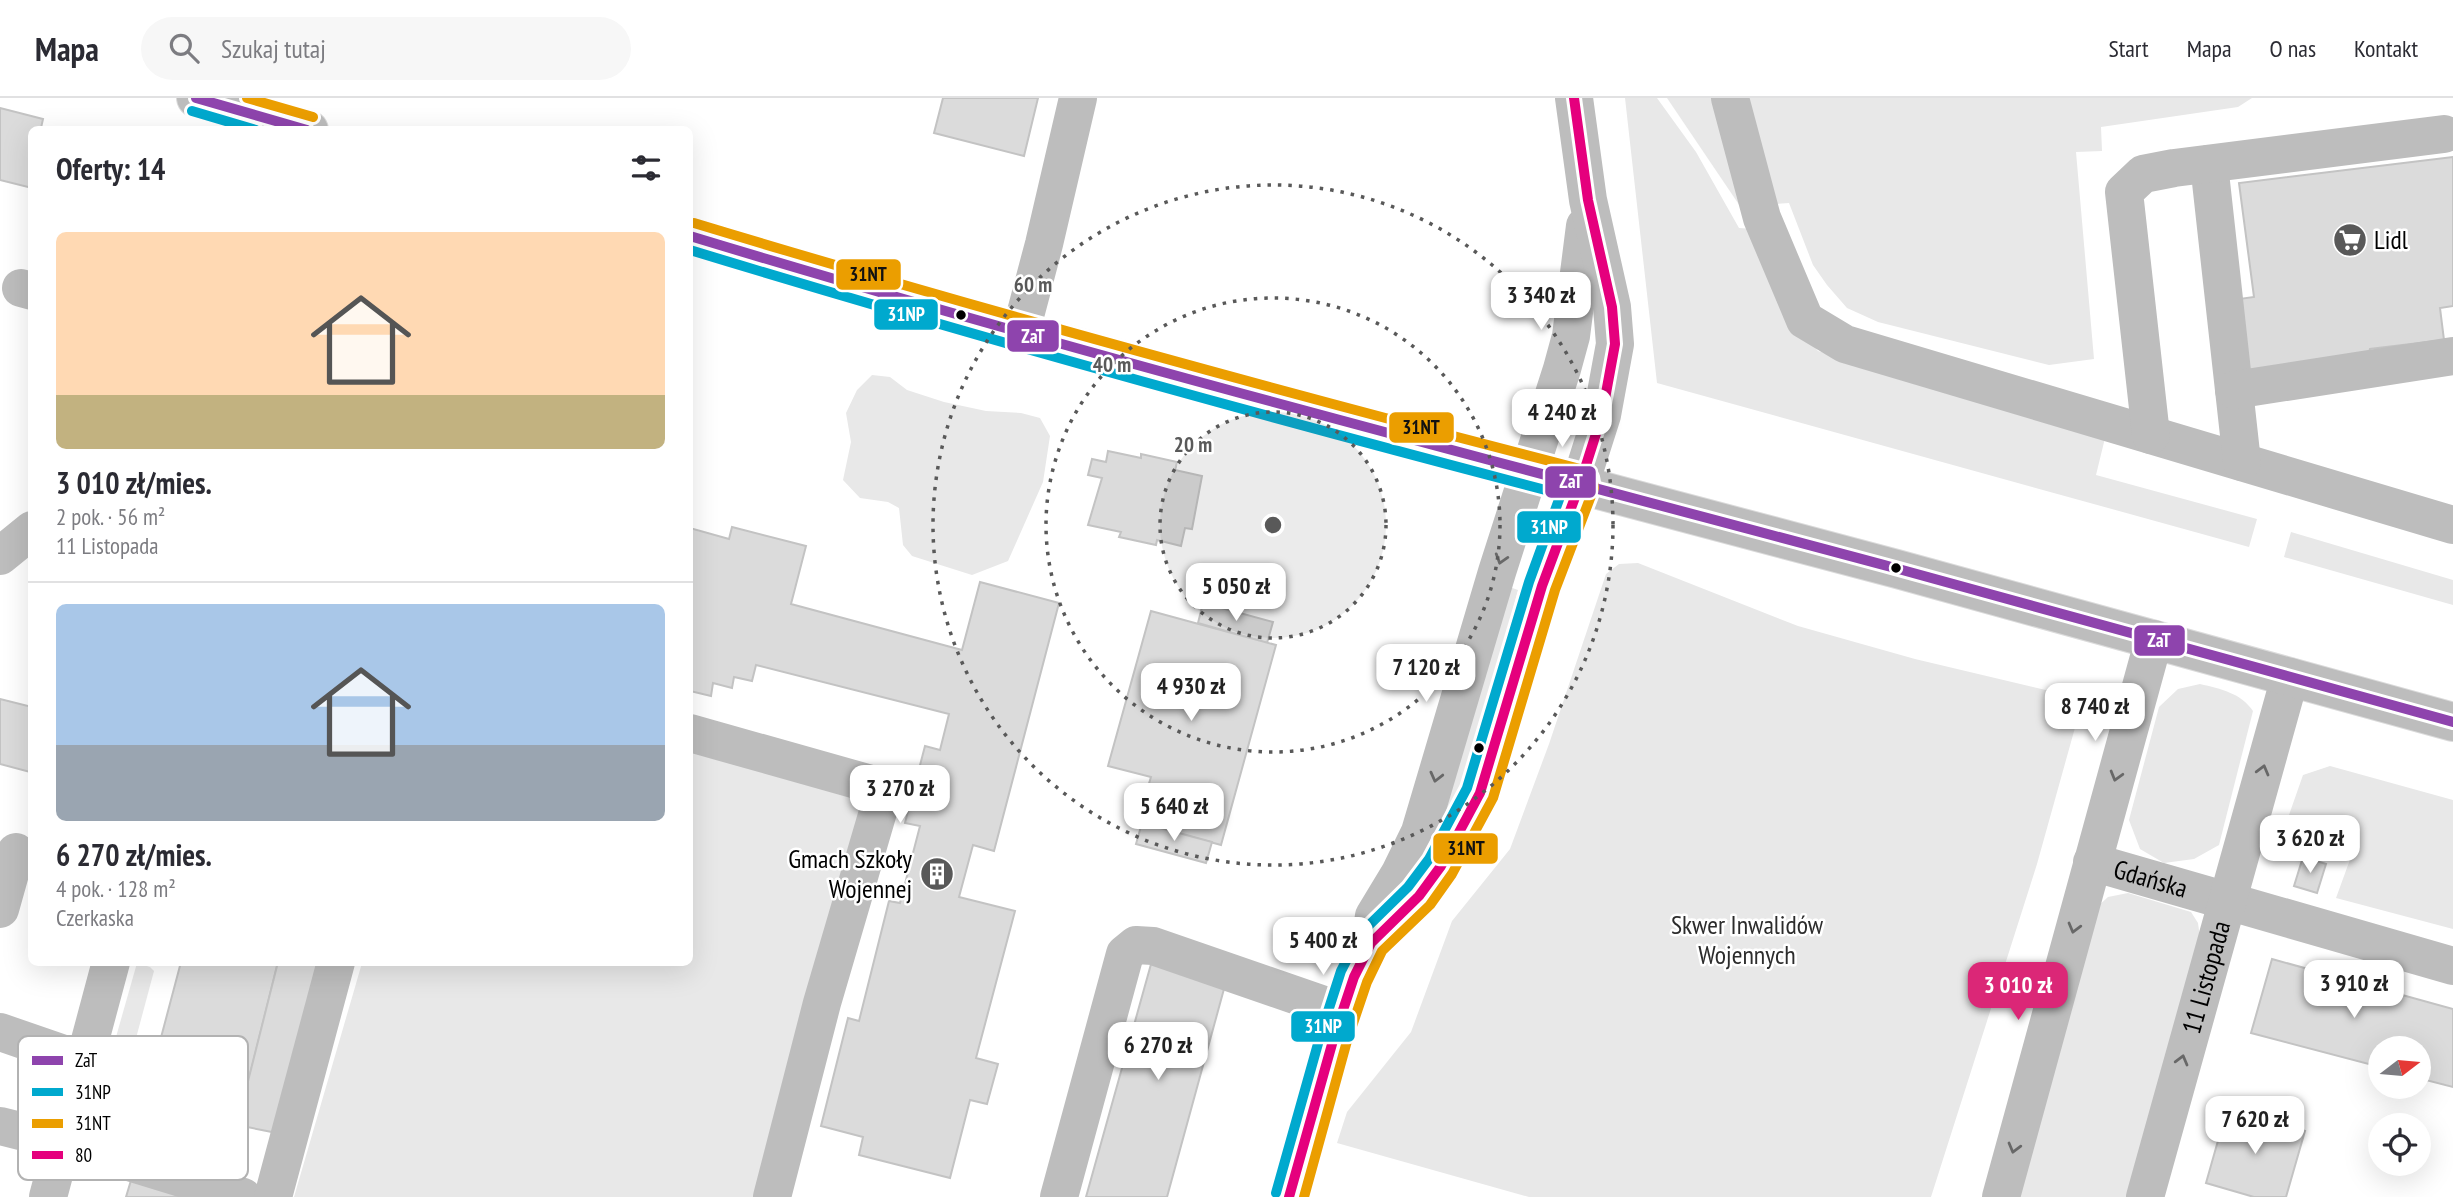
<!DOCTYPE html>
<html lang="pl">
<head>
<meta charset="utf-8">
<style>
	body { margin:0; font-family:"PT Sans Narrow",sans-serif; background:#f7f7f7; color:#2b2b33; height:100vh; display:flex; flex-direction:column; font-size:26px; white-space:nowrap }
	* { box-sizing:border-box; margin:0 }
	p { font-size:23px; color:#7c7c81 }
	.icon { flex:none; width:38px; height:38px; fill:none; stroke:currentColor; stroke-width:2; stroke-linecap:round; stroke-linejoin:round }
	.map { position:relative; flex:1; overflow:hidden }
	.drawer { position:absolute; left:28px; top:28px; width:665px; height:840px; display:flex; flex-direction:column; background:#fff; border-radius:10px; box-shadow:0 7px 28px #0002 }
	.drawer>* { flex:none }
	.needle { width:46px; rotate:74deg }
	.fabs { position:absolute; left:2368px; top:938px; display:grid; gap:14px }
	.fabs a { display:grid; place-items:center; width:63px; height:63px; border-radius:50%; background:#fff; box-shadow:0 7px 28px #0002; font-size:35px }
	.price { position:absolute; translate:-50% -60px; padding:0 16px; border-radius:14px; background:#fff; color:#222; font-size:23px; line-height:46px; filter:drop-shadow(0 2px 4px #0008) }
	.price::after { content:''; position:absolute; left:50%; top:42px; width:21px; height:16px; margin-left:-10px; background:inherit; clip-path:polygon(0 0,100% 0,50% 100%) }
	.price.active { background:#db2777; color:#fff }
	ul { padding:0; list-style:none }
	li { display:grid; align-content:center; gap:14px; height:371px; padding:0 28px }
	li+li { border-top:2px solid #e1e1e2 }
	li span { display:grid; place-items:center; height:217px; border-radius:10px; color:#555 }
	li>.icon { margin-inline-start:auto }
	span .icon { width:126px; height:126px; fill:#fffc; stroke-width:1 }
	li b { font-size:30px }
	h2 { display:flex; justify-content:space-between; align-items:center; height:84px; padding:0 28px; font-size:30px }
	header { display:flex; align-items:center; gap:42px; box-sizing:border-box; height:98px; padding:0 35px; background:#fff; border-bottom:2px solid #e1e1e2 }
	header strong { font-size:33px }
	nav { display:flex; gap:38px; margin-inline-start:auto; font-size:24px }
	.search { width:490px; height:63px; background:#f7f7f7; display:flex; align-items:center; gap:18px; box-sizing:border-box; padding:0 24px; border-radius:38px; color:#7c7c81; font-size:26px }
	.map>svg:first-child { display:block }
</style>
</head>
<body>
<header>
<strong>Mapa</strong>
<div class="search"><svg class="icon" aria-label="search" viewBox="0 0 24 24"><circle cx="10" cy="10" r="6"/><path d="M15 15l6 6"/></svg>Szukaj tutaj</div>
<nav><a>Start</a><a>Mapa</a><a>O nas</a><a>Kontakt</a></nav>
</header>
<div class="map">
<svg width="2453" height="1099" viewBox="0 0 2453 1099">
	<rect width="100%" height="100%" fill="#fff"/>
	<!-- green -->
	<g fill="#e8e8e8">
		<polygon points="1625,0 1657,0 1696,54 1739,130 1754,131 1787,217 1818,253 2106,336 2096,377 2257,421 2249,449 1657,285"/>
		<polygon points="1667,0 1716,0 1746,117"/>
		<polygon points="1745,0 2252,0 2238,9 2101,29 2102,53 2076,54 2094,261 2049,267 1878,224 1847,210 1827,187 1813,167 1789,105 1775,106"/>
		<polygon points="872,277 890,279 907,292 944,304 986,313 1021,315 1040,320 1050,338 1043,384 1008,463 972,477 912,458 903,447 899,410 888,404 860,400 843,382 851,344 846,315 857,292"/>
		<polygon points="2291,434 2453,482 2453,507 2284,459"/>
		<polygon points="1638,465 1798,528 1915,561 2083,601 2037,766 1931,1099 1529,1099 1337,1045 1347,1014 1411,934 1452,823 1510,751 1549,646 1606,476 1619,466"/>
		<polygon points="1504,487 1518,492 1469,675 1458,705 1442,724"/>
		<path d="M2200,586C2221,591 2241,595 2253,613L2219,747L2194,761L2164,765L2140,751L2129,722L2159,609L2178,591Z"/>
		<polygon points="690,636 883,693 766,1099 294,1099 362,865 690,864"/>
		<polygon points="2330,668 2453,702 2453,831 2336,800 2352,756 2282,737 2303,677"/>
		<polygon points="2128,795 2191,814 2198,825 2200,840 2128,1099 2017,1099 2097,809 2108,799"/>
		<polygon points="137,865 150,869 154,873 109,1041 93,1020"/>
	</g>
	<!-- building -->
	<g fill="#dbdbdb" stroke="#c3c3c3" stroke-width="2">
		<polygon points="943,0 1038,0 1024,58 934,35"/>
		<polygon points="0,10 43,21 41,30 47,32 32,32 32,90 0,82"/>
		<polygon points="2453,59 2453,208 2440,210 2444,242 2370,251 2367,264 2242,280 2232,202 2254,199 2239,85"/>
		<polygon points="1108,353 1141,360 1141,356 1177,364 1175,372 1202,378 1192,431 1185,430 1181,448 1157,442 1156,447 1119,439 1121,434 1088,427 1102,380 1088,377 1092,361 1106,364"/>
		<polygon points="732,429 806,448 791,506 962,552 980,484 1059,505 994,753 973,747 959,799 1015,813 976,960 998,966 987,1006 970,1002 950,1080 859,1057 863,1039 821,1028 848,920 859,923 889,803 900,805 920,728 905,725 925,648 940,652 949,616 756,567 752,583 734,579 732,590 713,585 711,598 690,593 690,430 729,441"/>
		<polygon points="1203,505 1273,524 1267,545 1198,525"/>
		<polygon points="1151,513 1276,547 1221,747 1137,724 1151,679 1108,668"/>
		<polygon points="0,601 32,609 30,674 0,666"/>
		<polygon points="1142,725 1212,744 1206,765 1136,746"/>
		<polygon points="2303,759 2326,766 2317,795 2294,788"/>
		<polygon points="1153,859 1227,880 1167,1099 1086,1099"/>
		<polygon points="2272,861 2453,911 2453,989 2418,980 2418,950 2380,950 2380,969 2251,935"/>
		<polygon points="181,864 278,864 230,1057 136,1034"/>
		<polygon points="278,864 321,864 277,1035 237,1027"/>
		<polygon points="2227,1011 2305,1033 2286,1099 2254,1099 2206,1085"/>
		<polygon points="132,1079 205,1099 126,1099"/>
	</g>
	<g fill="none" stroke-linecap="round" stroke-linejoin="round">
		<!-- major casing -->
		<g stroke="#dbdbdb" stroke-width="40">
			<g id="major">
				<polyline points="196,0 309,32"/>
				<polyline points="690,138 812,175 1391,337 1897,471 2453,624"/>
			</g>
		</g>
		<!-- minor -->
		<g stroke="#bdbdbd" stroke-width="38">
			<polyline points="1730,0 1762,120 1805,222 1845,246 2453,427"/>
			<polyline points="2209,66 2242,364"/>
			<polyline points="21,190 32,193"/>
			<polyline points="1021,233 1044,146 1078,0"/>
			<polyline points="2234,292 2453,258"/>
			<polyline points="2151,337 2124,94 2143,76 2174,70 2444,36"/>
			<polyline points="0,458 32,432"/>
			<polyline points="690,635 885,690 822,905 772,1099"/>
			<path id="s1" d="M2092,764L2453,868"/>
			<polyline points="0,811 16,754"/>
			<polyline points="1372,831 1374,818 1400,775 1420,734 1497,474 1562,271 1571,238 1585,128"/>
			<polyline points="0,934 84,963"/>
			<polyline points="0,1028 64,1044 243,1099"/>
			<polyline points="48,1099 111,864"/>
			<polyline points="273,1099 336,864"/>
			<polyline points="1059,1099 1125,856 1136,847 1153,848 1344,914"/>
			<polyline points="1289,1099 1334,939 1354,879 1371,845 1419,798 1441,768 1480,695 1501,630 1542,488 1580,386 1602,317 1615,246 1612,209 1588,102 1574,0"/>
			<polyline points="2001,1099 2154,541"/>
			<path id="s2" d="M2145,1099L2290,579"/>
		</g>
		<!-- major -->
		<use href="#major" stroke="#bdbdbd" stroke-width="38"/>
		<!-- bus-1 casing -->
		<g stroke="#fff" stroke-width="16">
			<g id="bus-1">
				<polyline points="196,0 307,32"/>
				<path d="M690,138C1089,259 1492,362 1895,470C2081,520 2267,573 2453,624"/>
			</g>
		</g>
		<!-- bus-2 casing -->
		<g stroke="#fff" stroke-width="16">
			<g id="bus-2">
				<polyline points="192,13 256,32"/>
				<path d="M690,152C978,240 1270,320 1561,396L1529,484L1467,690L1429,761L1408,789L1360,836L1341,873L1321,935L1276,1095"/>
			</g>
		</g>
		<!-- bus-3 casing -->
		<g stroke="#fff" stroke-width="16">
			<g id="bus-3">
				<polyline points="247,0 313,19"/>
				<path d="M694,125C988,214 1286,295 1584,372L1592,379L1594,390L1555,492L1493,700L1452,776L1430,807L1382,853L1367,884L1347,943L1304,1099"/>
			</g>
		</g>
		<!-- bus-4 casing -->
		<g stroke="#fff" stroke-width="16">
			<polyline id="bus-4" points="1289,1099 1334,939 1354,879 1371,845 1419,798 1441,768 1480,695 1542,488 1580,386 1602,317 1615,246 1612,209 1588,102 1574,0"/>
		</g>
		<!-- bus-1 -->
		<use href="#bus-1" stroke="#8e44ad" stroke-width="10"/>
		<!-- bus-2 -->
		<use href="#bus-2" stroke="#00a9ce" stroke-width="10"/>
		<!-- bus-3 -->
		<use href="#bus-3" stroke="#eb9e00" stroke-width="10"/>
		<!-- bus-4 -->
		<use href="#bus-4" stroke="#e5007d" stroke-width="10"/>
	</g>
	<!-- one-way arrows -->
	<defs><path id="oneway-chevron" d="M-2-3.5L2.5 0L-2 3.5" fill="none" stroke-width="1.6" stroke-linecap="round" stroke-linejoin="round" transform="scale(1.75)"/></defs>
	<g stroke="#686868">
		<use href="#oneway-chevron" transform="translate(1501 461) rotate(107)"/>
		<use href="#oneway-chevron" transform="translate(2263 672) rotate(-75)"/>
		<use href="#oneway-chevron" transform="translate(2116 678) rotate(106)"/>
		<use href="#oneway-chevron" transform="translate(1436 679) rotate(104)"/>
		<use href="#oneway-chevron" transform="translate(2074 830) rotate(105)"/>
		<use href="#oneway-chevron" transform="translate(2182 962) rotate(-75)"/>
		<use href="#oneway-chevron" transform="translate(2014 1050) rotate(105)"/>
	</g>
	<!-- distance rings -->
	<circle cx="1273" cy="427" r="113" fill="#595959" fill-opacity=".12"/>
	<g fill="none" stroke="#595959" stroke-width="3.5" stroke-dasharray="3.5 7">
		<circle cx="1273" cy="427" r="113"/>
		<circle cx="1273" cy="427" r="227"/>
		<circle cx="1273" cy="427" r="340"/>
	</g>
	<!-- icons -->
	<defs>
		<g id="supermarket-disc" transform="scale(1.75)"><circle r="9.5" fill="#595959" stroke="#fff"/><path d="M-6-5.5h2.5l.6 2H6L4.5 2H-2.5L-4.4-4H-6ZM-1.5 3.2a1.3 1.3 0 1 0 .1 0ZM3 3.2a1.3 1.3 0 1 0 .1 0Z" fill="#fff"/></g>
		<g id="building-disc" transform="scale(1.75)"><circle r="9.5" fill="#595959" stroke="#fff"/><path d="M-4-6H4V6H1V3H-1V6H-4ZM-2.5-4.3h1.7v1.8h-1.7ZM.8-4.3h1.7v1.8H.8ZM-2.5-1h1.7V.8h-1.7ZM.8-1h1.7V.8H.8Z" fill="#fff"/></g>
	</defs>
	<g fill-rule="evenodd">
		<use href="#supermarket-disc" x="2350" y="142"/>
		<use href="#building-disc" x="937" y="776"/>
	</g>
	<!-- markers -->
	<g fill="#000" stroke="#fff" stroke-width="2.5">
		<circle cx="961" cy="217" r="6"/>
		<circle cx="1896" cy="470" r="6"/>
		<circle cx="1479" cy="650" r="6"/>
	</g>
	<g text-anchor="middle" stroke-width="5" stroke-linejoin="round" paint-order="stroke">
		<!-- poi labels -->
		<g font-size="26" fill="#000" stroke="#fff" text-anchor="start">
			<text x="2374" y="151">Lidl</text>
			<text x="912" y="770" text-anchor="end">Gmach Szkoły<tspan x="912" dy="30">Wojennej</tspan></text>
		</g>
		<!-- street labels -->
		<g font-size="26" fill="#000" stroke="#fff">
			<text dy="9" stroke="none"><textPath href="#s1" startOffset="61">Gdańska</textPath></text>
			<text dy="9" stroke="none"><textPath href="#s2" startOffset="228">11 Listopada</textPath></text>
		</g>
		<!-- park labels -->
		<g font-size="26" fill="#2c2c2c" stroke="#fff">
			<text x="1747" y="836">Skwer Inwalidów<tspan x="1747" dy="30">Wojennych</tspan></text>
		</g>
	</g>
	<!-- legend -->
	<rect x="18" y="938" width="230" height="144" rx="10" fill="#fff" stroke="#b2b2b2" stroke-width="2"/>
	<rect x="32" y="958" width="31" height="9" fill="#8e44ad"/>
	<rect x="32" y="990" width="31" height="8" fill="#00a9ce"/>
	<rect x="32" y="1021" width="31" height="9" fill="#eb9e00"/>
	<rect x="32" y="1053" width="31" height="8" fill="#e5007d"/>
	<g font-size="19" fill="#000">
		<text x="75" y="969">ZaT</text>
		<text x="75" y="1001">31NP</text>
		<text x="75" y="1032">31NT</text>
		<text x="75" y="1064">80</text>
	</g>
	<circle cx="1273" cy="427" r="10" fill="#595959" stroke="#fff" stroke-width="3.5"/>
	<g font-size="21" text-anchor="middle" font-weight="bold" fill="#595959" stroke="#fff" stroke-width="5" stroke-linejoin="round" paint-order="stroke">
		<text x="1033" y="194">60 m</text>
		<text x="1112" y="274">40 m</text>
		<text x="1193" y="354">20 m</text>
	</g>
	<g stroke="#fff" stroke-width="2.5">
		<rect x="835" y="160" width="67" height="33" rx="7" fill="#eb9e00"/>
		<rect x="873" y="200" width="66" height="33" rx="7" fill="#00a9ce"/>
		<rect x="1006" y="221" width="54" height="34" rx="7" fill="#8e44ad"/>
		<rect x="1388" y="313" width="67" height="33" rx="7" fill="#eb9e00"/>
		<rect x="1544" y="367" width="53" height="34" rx="7" fill="#8e44ad"/>
		<rect x="1516" y="412" width="66" height="34" rx="7" fill="#00a9ce"/>
		<rect x="2133" y="526" width="53" height="33" rx="7" fill="#8e44ad"/>
		<rect x="1432" y="734" width="67" height="33" rx="7" fill="#eb9e00"/>
		<rect x="1290" y="912" width="66" height="33" rx="7" fill="#00a9ce"/>
	</g>
	<g font-size="19" text-anchor="middle" font-weight="bold" fill="#fff">
		<text x="906" y="223">31NP</text>
		<text x="1033" y="245">ZaT</text>
		<text x="1571" y="390">ZaT</text>
		<text x="1549" y="436">31NP</text>
		<text x="2159" y="549">ZaT</text>
		<text x="1323" y="935">31NP</text>
	</g>
	<g font-size="19" text-anchor="middle" font-weight="bold" fill="#111">
		<text x="868" y="183">31NT</text>
		<text x="1421" y="336">31NT</text>
		<text x="1466" y="757">31NT</text>
	</g>
</svg>
<div class="fabs">
<a><svg class="needle" viewBox="-14 -14 28 28"><path d="M0-13l5 13h-10z" fill="#e53935"/><path d="M0 13l5-13h-10z" fill="#7c7c81"/></svg></a>
<a><svg class="icon" aria-label="locate" viewBox="0 0 24 24"><circle cx="12" cy="12" r="6"/><path d="M12 2v4M12 18v4M2 12h4M18 12h4"/></svg></a>
</div>
<b class="price" style="left:1541px;top:234px">3 340 zł</b>
<b class="price" style="left:1562px;top:351px">4 240 zł</b>
<b class="price" style="left:1236px;top:525px">5 050 zł</b>
<b class="price" style="left:1426px;top:606px">7 120 zł</b>
<b class="price" style="left:1191px;top:625px">4 930 zł</b>
<b class="price" style="left:2095px;top:645px">8 740 zł</b>
<b class="price" style="left:900px;top:727px">3 270 zł</b>
<b class="price" style="left:1174px;top:745px">5 640 zł</b>
<b class="price" style="left:2310px;top:777px">3 620 zł</b>
<b class="price" style="left:1323px;top:879px">5 400 zł</b>
<b class="price" style="left:2354px;top:922px">3 910 zł</b>
<b class="price active" style="left:2018px;top:924px">3 010 zł</b>
<b class="price" style="left:1158px;top:984px">6 270 zł</b>
<b class="price" style="left:2255px;top:1058px">7 620 zł</b>
<section class="drawer">
<h2>Oferty: 14<svg class="icon" aria-label="filters" viewBox="0 0 24 24"><path d="M4 7h16M4 17h16"/><circle cx="9" cy="7" r="2"/><circle cx="15" cy="17" r="2"/></svg></h2>
<ul>
<li><span style="background:linear-gradient(#ffd9b3 75%,#c2b280 0)"><svg class="icon" aria-label="home" viewBox="0 0 24 24"><path d="M3 11l9-7 9 7M6 9v11h12V9"/></svg></span><div><b>3 010 zł/mies.</b><p>2 pok. · 56 m²</p><p>11 Listopada</p></div></li>
<li><span style="background:linear-gradient(#a9c7e8 65%,#9aa5b1 0)"><svg class="icon" aria-label="home" viewBox="0 0 24 24"><path d="M3 11l9-7 9 7M6 9v11h12V9"/></svg></span><div><b>6 270 zł/mies.</b><p>4 pok. · 128 m²</p><p>Czerkaska</p></div></li>
</ul>
</section>
</div>
</body>
</html>
